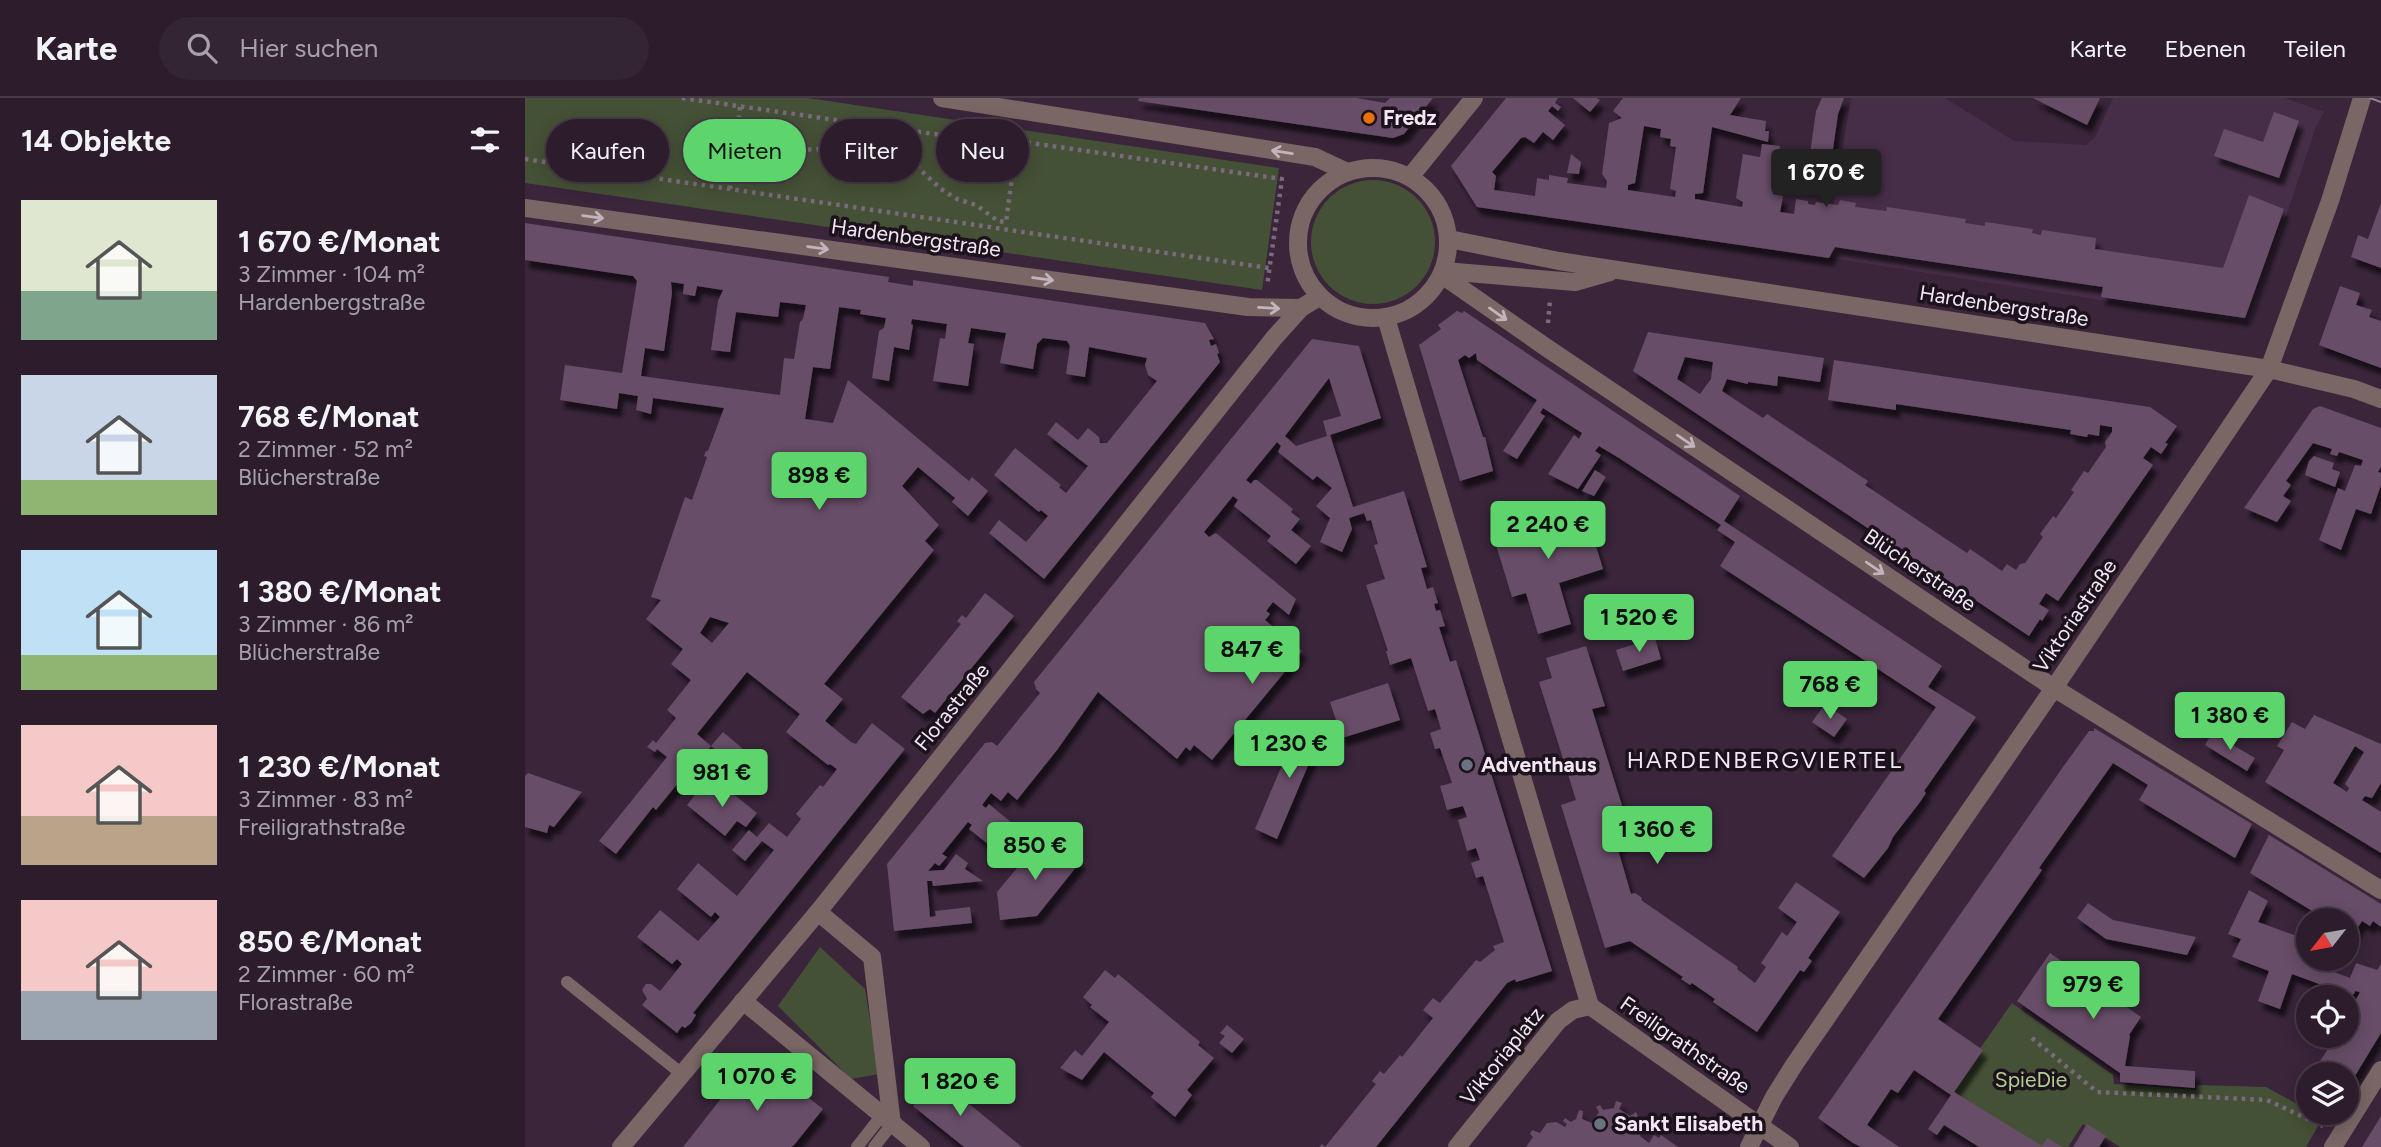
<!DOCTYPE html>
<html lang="de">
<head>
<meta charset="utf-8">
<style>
	body { margin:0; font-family:Figtree,sans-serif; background:#342534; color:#f1f3f6; height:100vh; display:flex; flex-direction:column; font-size:26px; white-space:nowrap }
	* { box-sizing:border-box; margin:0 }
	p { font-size:23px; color:#a6a1a9 }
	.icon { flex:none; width:38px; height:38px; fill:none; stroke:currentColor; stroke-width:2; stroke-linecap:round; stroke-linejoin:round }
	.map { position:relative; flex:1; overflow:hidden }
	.sheet { display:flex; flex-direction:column; background:#2c1c2c; width:525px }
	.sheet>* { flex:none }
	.hud { position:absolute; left:21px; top:21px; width:665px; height:63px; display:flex; gap:14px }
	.needle { width:46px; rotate:239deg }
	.buttons { position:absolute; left:1771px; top:810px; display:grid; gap:14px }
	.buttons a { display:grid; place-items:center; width:63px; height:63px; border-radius:50%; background:#2c1c2c; box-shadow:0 4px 18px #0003,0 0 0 2px #483a48; font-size:35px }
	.price { position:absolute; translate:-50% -60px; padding:0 16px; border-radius:7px; background:#5dd56c; color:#111; font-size:23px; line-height:46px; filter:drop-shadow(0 2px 4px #0008) }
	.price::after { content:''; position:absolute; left:50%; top:42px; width:21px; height:16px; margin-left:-10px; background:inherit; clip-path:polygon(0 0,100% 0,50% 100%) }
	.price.active { background:#222; color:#fff }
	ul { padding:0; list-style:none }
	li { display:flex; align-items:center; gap:21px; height:175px; padding:0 21px }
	li span { display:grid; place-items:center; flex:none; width:196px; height:140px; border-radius:0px; color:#555 }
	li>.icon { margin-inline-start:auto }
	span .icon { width:84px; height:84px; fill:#fffc; stroke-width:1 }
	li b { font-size:30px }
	h2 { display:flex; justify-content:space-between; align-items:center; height:84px; padding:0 21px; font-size:30px }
	.tag { padding:0 24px; border-radius:32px; background:#2c1c2c; box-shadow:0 4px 18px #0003,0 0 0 2px #483a48; font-size:24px; line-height:63px }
	.tag.active { background:#5dd56c; color:#111 }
	header { display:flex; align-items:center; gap:42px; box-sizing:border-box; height:98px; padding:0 35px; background:#2c1c2c; border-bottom:2px solid #483a48 }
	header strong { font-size:33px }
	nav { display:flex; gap:38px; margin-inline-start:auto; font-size:24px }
	.search { width:490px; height:63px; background:#342534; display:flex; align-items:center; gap:18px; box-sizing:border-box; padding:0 24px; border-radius:38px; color:#a6a1a9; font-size:26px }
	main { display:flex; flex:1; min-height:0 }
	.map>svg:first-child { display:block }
</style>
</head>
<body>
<header>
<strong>Karte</strong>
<div class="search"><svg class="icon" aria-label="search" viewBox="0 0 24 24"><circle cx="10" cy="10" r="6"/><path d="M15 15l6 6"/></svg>Hier suchen</div>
<nav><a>Karte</a><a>Ebenen</a><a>Teilen</a></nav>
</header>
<main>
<section class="sheet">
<h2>14 Objekte<svg class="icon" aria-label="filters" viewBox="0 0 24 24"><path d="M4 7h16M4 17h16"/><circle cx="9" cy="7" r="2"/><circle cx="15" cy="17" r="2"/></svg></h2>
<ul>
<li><span style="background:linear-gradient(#dfe7d0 65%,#7fa58c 0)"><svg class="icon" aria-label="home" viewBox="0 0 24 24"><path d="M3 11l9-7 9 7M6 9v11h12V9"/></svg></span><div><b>1 670 €/Monat</b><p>3 Zimmer · 104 m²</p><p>Hardenbergstraße</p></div></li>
<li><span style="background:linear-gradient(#c9d6e8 75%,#8fb573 0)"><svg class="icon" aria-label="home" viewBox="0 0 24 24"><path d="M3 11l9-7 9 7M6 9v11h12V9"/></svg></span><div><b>768 €/Monat</b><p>2 Zimmer · 52 m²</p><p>Blücherstraße</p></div></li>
<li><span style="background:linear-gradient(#bfe0f5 75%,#8fb573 0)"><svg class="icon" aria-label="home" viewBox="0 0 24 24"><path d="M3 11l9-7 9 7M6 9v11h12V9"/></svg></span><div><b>1 380 €/Monat</b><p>3 Zimmer · 86 m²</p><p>Blücherstraße</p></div></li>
<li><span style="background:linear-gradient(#f6c9c9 65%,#b9a48a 0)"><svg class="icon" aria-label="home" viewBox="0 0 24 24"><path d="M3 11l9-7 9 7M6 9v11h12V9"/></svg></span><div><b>1 230 €/Monat</b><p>3 Zimmer · 83 m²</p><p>Freiligrathstraße</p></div></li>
<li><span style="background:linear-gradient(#f6c9c9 65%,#9aa5b1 0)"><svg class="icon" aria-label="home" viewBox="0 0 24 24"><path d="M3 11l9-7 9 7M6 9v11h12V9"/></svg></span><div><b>850 €/Monat</b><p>2 Zimmer · 60 m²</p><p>Florastraße</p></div></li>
</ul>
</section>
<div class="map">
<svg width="1856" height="1049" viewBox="0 0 1856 1049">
	<defs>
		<filter id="shadow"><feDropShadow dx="4.5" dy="8" stdDeviation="2" flood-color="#0009"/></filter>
	</defs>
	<rect width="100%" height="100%" fill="#3a253b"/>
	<!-- built -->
	<polygon fill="#472e48" points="1326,0 1420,0 1489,43 1561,47 1571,38 1588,0 1760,0 1799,14 1791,29 1725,225 1300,159"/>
	<!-- green -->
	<g fill="#455136">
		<polygon points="0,0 283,0 754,70 737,192 0,85"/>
		<circle cx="848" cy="144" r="62"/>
		<polygon points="295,849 340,891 354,976 326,981 253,908"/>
		<polygon points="1487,905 1588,977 1589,986 1671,992 1672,987 1741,989 1783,1012 1783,1015 1790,1015 1798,1019 1781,1049 1595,1049 1558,1026 1543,1049 1514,1049 1425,993"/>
	</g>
	<!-- building -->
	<g fill="#674d68" fill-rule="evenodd" filter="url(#shadow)">
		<polygon points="614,0 832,0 860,5 865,0 908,0 879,36 868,40 613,3"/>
		<path d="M981,0H1033L1030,5L1036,9L1033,13L1027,8L1023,13L1040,27L1028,42L1018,34L1009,45L1000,39L996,40L967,74L971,78L969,92L1010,98L1012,80L1024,82V77L1043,80L1042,85L1081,90L1082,83L1077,76L1084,25L1097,20L1088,13L1098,0H1216L1205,17L1241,23L1240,33H1244L1243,44L1187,29L1178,95L1170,96V101L1217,109L1218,104L1211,100L1218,56L1235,59L1237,46L1255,48L1248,96L1258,98L1255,114L1269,116L1271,101L1283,103V106L1290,107L1291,104L1313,107L1315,102L1331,105L1330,109L1361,113L1362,109L1441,121L1440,125L1460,128V124L1508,131L1507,135L1516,137L1517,132L1571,140L1570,151L1698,170L1724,97L1759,111L1720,220L1576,199L1578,189L1355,156L1310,149L1304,160L952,109L926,68ZM1119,28L1136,31L1135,39L1146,41L1145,48L1151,49L1145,91L1151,93L1150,99L1103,92V87L1110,85Z"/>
		<polygon points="1048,0 1072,0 1075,2 1065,14"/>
		<polygon points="1297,0 1319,0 1313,16 1303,86 1281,84 1291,13"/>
		<polygon points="1508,0 1575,0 1562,27"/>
		<polygon points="1749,14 1774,23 1754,80 1689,58 1699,31 1738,44"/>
		<polygon points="1046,56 1056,64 1054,76 1042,75"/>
		<polygon points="1856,105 1856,170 1826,159 1833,137 1843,141"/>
		<path d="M0,125L364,179L363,184L388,188V182L680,225L689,241L684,242L686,248L691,246L694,255L692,256L695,264L519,481L464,435L474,422L501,444L523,418L516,412L514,414L469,377L490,350L536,387L534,389L541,395L563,368L522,336L531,324L553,342L563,330L574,339L575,345H582L632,283L623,277L620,267L622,260L564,249L560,279L541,276L545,248L542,243L518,240L512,246L508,271L475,265L481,235L446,230L443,245L449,246L443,288L408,283L415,240L420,241L422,226L387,221L386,226L388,227L384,252L369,249L364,283L347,280L354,233L359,230L361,220L335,216L336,212L314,209L305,271L288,269L280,321L308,325L323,282L444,383L447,379L463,393L443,418L427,404L430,400L393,369L377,388L414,427L400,443L409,452L299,586L318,601L300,623L326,644L331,646L347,625L380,651L168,915L171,917L166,925L160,930L157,928L152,935L117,907L122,901L117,892L121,886H126L135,893L157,866L152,861L147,866L112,839L135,812L173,843L195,819L190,814L186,819L152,791L173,765L212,798L249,752L237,743L220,763L207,752L224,732L232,739L244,725L262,739L276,721L271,716L295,687L298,689L312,671L305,666L303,667L261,634L275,616L222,574L172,636L186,648L198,634L217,650L206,664L186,648L182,653L178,651L172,658L176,661L160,681L158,679L131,712L128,709L91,756L74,743L142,659L132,651L130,654L122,649L128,642L131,645L151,620L142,612L166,582L146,566L158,551L121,521L136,502L126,499L160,399L167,402L182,359L179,358L181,353H183L199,310L128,300L126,316L111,312L113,298L94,295L92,311L35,302L40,267L97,275L112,183L108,178L0,162ZM146,184L159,186L158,196L170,198L172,188L198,192L193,203L186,252L205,254L211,214L253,219L255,204L281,207L278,221L275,224L269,261L259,260L255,297L116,278L120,250L139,253L147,195ZM185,519L204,525L187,545L175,535Z"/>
		<polygon points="1815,188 1835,195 1831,207 1847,212 1844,219 1856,223 1856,270 1794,247"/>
		<polygon points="932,213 937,215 939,213 1215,398 1199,423 1417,568 1403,589 1451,619 1399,693 1401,695 1395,704 1368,739 1363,750 1339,780 1307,758 1411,609 1195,468 1210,444 1192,432 1196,427 1094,360 1074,348 1070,353 1076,357 1053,391 1023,376 1049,337 1054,341 1057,335 1018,310 1015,315 1020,318 992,361 978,353 1012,302 952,262 951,255 944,260 940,257 933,262 958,339 960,339 968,373 935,383 894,247 916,231 913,227"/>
		<path d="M1123,234L1299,260L1295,284L1253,278L1252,288L1223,284V286L1202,281L1197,293L1238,320L1242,316L1343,383L1340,387L1442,455L1445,451L1477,473L1482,466L1491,472L1495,466L1500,465L1518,439L1515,436L1528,418L1531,420L1549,394L1546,392L1559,373L1563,375L1581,349L1580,344L1587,334V329L1575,327L1574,338L1563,336L1562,339L1545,336L1546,332L1371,306V312L1303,302L1309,262L1625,309L1652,328L1640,345L1643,346L1636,356L1626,349L1618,360L1628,367L1533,503L1521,495L1514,506L1524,512L1517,523L1515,521L1504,538L1108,273ZM1160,259L1188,264L1186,281L1175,296L1152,281Z"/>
		<path d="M787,241L834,248L856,320L805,337L828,409L879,393L902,469L896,470L902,491L908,489L913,505L909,506L911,513L915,512L920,528L914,529L925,564L931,562L1027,873L991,884L990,881L982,885L851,1049H794L797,1046L800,1049L851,986L847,983L855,973L859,976L875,957L877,959L908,920L898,912L908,900L915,905L951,862L955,864L970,852L968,848L979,844L958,778L951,780L946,765L955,762L951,750L942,753L933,722L942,719L938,708L922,712L915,688L927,685L915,650L910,651L905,635L916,631L910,611L903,613L886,560L865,567L861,553H863L841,487L860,481L849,447L853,446L846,422L842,423L839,415L824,420L827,431L817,454L795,444L805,420L791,408L807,390L792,378L788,382L753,354L756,348L752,344L721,382L726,386L729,382H732L768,411L766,414L775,421L766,432L786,448L771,466L742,443L746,438L709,408L713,402L708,398L679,434L684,439L691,435L771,501L764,517L748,504L741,513L745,516L740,522L777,553L687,662L669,647L665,653L661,649L652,661L573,594L532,652L492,702L483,694L476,703L466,695L457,707L461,710L464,706L493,730L473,754L444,731L447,727L443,724L417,756L422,759L414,768L410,765L403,773L419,772L431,756L443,765L440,771L458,783L408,788L407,783H402L405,819L411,818L410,813L445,809L447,825L369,833L362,766L460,645L467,644L472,648L515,595L511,591L509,584ZM804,280L816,318L798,323L802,338L771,348L760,338Z"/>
		<polygon points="1795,308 1856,330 1856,369 1853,374 1856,375 1856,387 1846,416 1831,411 1816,452 1794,442 1813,390 1820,393 1830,367 1836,368 1838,362 1814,354 1812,358 1805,356 1807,351 1788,345 1761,383 1766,387 1758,398 1766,403 1752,424 1719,410 1788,311"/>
		<polygon points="1789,358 1809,365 1807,371 1815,374 1810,389 1780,377 1784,363"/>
		<polygon points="1070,372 1081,379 1069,398 1057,393"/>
		<polygon points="1058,406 1078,471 1034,485 1046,526 1013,536 1001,495 987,499 967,434"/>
		<polygon points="460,495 489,518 410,615 405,611 398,616 376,599 436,526 432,523 437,517 441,520"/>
		<polygon points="1130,540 1136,561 1098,573 1091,552"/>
		<polygon points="1061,548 1080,608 1067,611 1099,714 1087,717 1096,747 1092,748 1106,796 1110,795 1117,800 1116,802 1213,869 1212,871 1230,885 1241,869 1236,865 1257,834 1262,838 1272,824 1253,810 1271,784 1315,814 1283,860 1287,863 1279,874 1275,872 1232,934 1188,904 1190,901 1167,885 1165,887 1156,881 1158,879 1105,843 1080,850 1036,707 1051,702 1014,584 1027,580 1021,560"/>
		<polygon points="863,585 875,622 817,640 805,604"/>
		<polygon points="1300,606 1322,621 1309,639 1287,624"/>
		<path d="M1789,617L1856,646V685L1847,700L1840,698L1837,702L1856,714V755L1740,684L1759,652L1752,648L1767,624L1780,631ZM1830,648L1839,654L1820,686L1824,690L1822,694L1808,685Z"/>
		<polygon points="776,622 798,632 752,741 730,731"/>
		<polygon points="1569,630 1727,726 1710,760 1614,702 1623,687 1588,665 1514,770 1517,772 1413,921 1458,952 1429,994 1519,1049 1454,1049 1419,1027 1412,1037 1403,1031 1426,997 1389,972 1373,995 1366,991 1342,1027 1374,1049 1336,1049 1328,1045 1293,1020 1538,669 1564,633 1569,633"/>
		<polygon points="1687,635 1730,660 1722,673 1680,647"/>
		<polygon points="3,675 57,694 29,729 24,727 22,735 0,729 0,678"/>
		<polygon points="192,683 232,715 221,729 212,723 200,738 162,707 174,692 181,698"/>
		<polygon points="1744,737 1856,806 1856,829 1848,823 1845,828 1837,823 1828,837 1822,834 1822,822 1802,822 1725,775"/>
		<polygon points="517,740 536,755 540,750 556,763 512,818 475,822 472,794"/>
		<polygon points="1724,792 1743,803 1733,824 1783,842 1783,861 1798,861 1795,869 1825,880 1831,865 1852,872 1856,866 1856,935 1822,991 1822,976 1787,976 1811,938 1822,938 1822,912 1824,906 1828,907 1835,894 1830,893 1829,896 1824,897 1767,876 1755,911 1733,903 1744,873 1707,859 1716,841 1703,836"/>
		<polygon points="1563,805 1588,822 1671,839 1662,857 1581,841 1552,820"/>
		<polygon points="1525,855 1616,919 1604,937 1605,938 1600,968 1670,973 1670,990 1595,984 1595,975 1492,903"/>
		<polygon points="580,872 590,880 593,876 675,944 673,947 689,960 662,992 667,997 650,1019 626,999 629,995 579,954 557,982 535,970 550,952 557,958 584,924 565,909 567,907 558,899"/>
		<polygon points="702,927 719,941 707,955 694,945 700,938 695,935"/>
		<polygon points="230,957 298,1011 269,1047 266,1049 158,1049"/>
		<polygon points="419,977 430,985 426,991 497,1049 439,1049 388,1008 412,980 414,982"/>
		<polygon points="1091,1003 1097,1005 1094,1011 1105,1018 1111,1014 1113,1018 1107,1022 1110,1033 1116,1035 1115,1038 1124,1045 1129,1037 1134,1040 1136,1037 1153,1049 1001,1049 1008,1039 1005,1036 1007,1032 1015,1035 1022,1025 1031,1024 1040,1029 1042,1026 1038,1023 1040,1020 1046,1024 1051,1021 1054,1012 1058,1013 1057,1021 1067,1025 1074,1014 1071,1009 1075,1007 1078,1012 1089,1010"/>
		<polygon points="1856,1018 1856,1049 1837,1049"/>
		<polygon points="1562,1026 1581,1038 1574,1049 1548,1049"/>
		<polygon points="1522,1040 1538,1049 1519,1049 1517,1048"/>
	</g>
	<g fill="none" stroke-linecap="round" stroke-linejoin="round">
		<!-- path -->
		<g stroke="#7b697c" stroke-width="4.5" stroke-dasharray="3.5 5" stroke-linecap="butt">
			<polyline points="157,0 444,41 492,43 757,81 742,188"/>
			<polyline points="215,9 211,46 243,45 260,52 300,51 388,65 416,91 432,101 451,107 473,123 481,124 492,43"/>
			<polyline points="0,61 744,170"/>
			<polyline points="205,91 211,46"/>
			<polyline points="1023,225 1025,202"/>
			<polyline points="1507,940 1572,994 1742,1002 1798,1028"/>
		</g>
		<!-- service -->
		<g stroke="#796665" stroke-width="12">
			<polyline points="42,884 157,976"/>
			<polyline points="332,1049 357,1017"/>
			<polyline points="349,1049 367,1026"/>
		</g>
		<!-- minor -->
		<g stroke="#796665" stroke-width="18">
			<polyline points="417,0 790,59 822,74"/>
			<circle cx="848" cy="145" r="75"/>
			<polyline points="885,79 949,0"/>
			<polyline points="0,110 723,209 776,210"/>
			<polyline points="924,141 1034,163 1744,271 1829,291 1856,301"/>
			<polyline points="919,173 1050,184 1085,174"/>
			<polyline points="917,177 1022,250 1529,590 1856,792"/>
			<polyline points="861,220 1065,908 1265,1049"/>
			<polyline points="293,814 347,859 367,1026"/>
			<polyline points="218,903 396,1049"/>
			<polyline points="96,1049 293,814 749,240 776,210 794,199"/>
			<polyline points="932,1049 1033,923 1048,912 1065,908"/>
			<polyline points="1224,1049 1249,999 1269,967 1529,590 1744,271 1805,103 1837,0"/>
			<polyline points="1808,1049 1856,972"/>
		</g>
		<!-- tram -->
		<polyline stroke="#958496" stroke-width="2" points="1845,0 1856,4"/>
	</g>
	<!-- one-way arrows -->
	<defs><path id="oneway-shaft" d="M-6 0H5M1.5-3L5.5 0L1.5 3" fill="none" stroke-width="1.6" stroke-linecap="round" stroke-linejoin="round" transform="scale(1.75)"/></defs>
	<g stroke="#c3b3bb">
		<use href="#oneway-shaft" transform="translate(757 54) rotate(-171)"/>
		<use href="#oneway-shaft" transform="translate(68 119) rotate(8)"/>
		<use href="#oneway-shaft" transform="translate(293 150) rotate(8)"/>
		<use href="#oneway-shaft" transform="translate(518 181) rotate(8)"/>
		<use href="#oneway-shaft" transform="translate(744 210) rotate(3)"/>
		<use href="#oneway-shaft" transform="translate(973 216) rotate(35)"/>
		<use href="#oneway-shaft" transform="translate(1161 343) rotate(34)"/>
		<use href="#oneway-shaft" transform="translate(1350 470) rotate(34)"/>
	</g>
	<!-- markers -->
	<circle fill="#e8710a" stroke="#1c121c" stroke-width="2.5" cx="844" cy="20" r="7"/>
	<g fill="#6b7280" stroke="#1c121c" stroke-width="2.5">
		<circle cx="942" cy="667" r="7"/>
		<circle cx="1075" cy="1026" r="7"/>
	</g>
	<g text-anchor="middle" stroke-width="7" stroke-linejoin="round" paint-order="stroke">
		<!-- poi labels -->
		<g font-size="21" font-weight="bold" fill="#f4e6f4" stroke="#1c121c" text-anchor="start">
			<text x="858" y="27">Fredz</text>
			<text x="956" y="674">Adventhaus</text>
			<text x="1089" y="1033">Sankt Elisabeth</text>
		</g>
		<!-- street labels -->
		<g font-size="21" fill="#f4e6f4" stroke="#1c121c">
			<text transform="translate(391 140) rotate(8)" y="7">Hardenbergstraße</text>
			<text transform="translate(1479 208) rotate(9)" y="7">Hardenbergstraße</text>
			<text transform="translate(1395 472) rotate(34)" y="7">Blücherstraße</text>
			<text transform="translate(1550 518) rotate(-56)" y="7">Viktoriastraße</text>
			<text transform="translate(427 609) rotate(-51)" y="7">Florastraße</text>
			<text transform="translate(1160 947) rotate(35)" y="7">Freiligrathstraße</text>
			<text transform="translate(977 958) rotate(-51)" y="7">Viktoriaplatz</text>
		</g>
		<!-- park labels -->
		<g font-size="21" fill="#b5ce92" stroke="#1c121c">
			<text x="1506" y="989">SpieDie</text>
		</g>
		<!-- neighbourhood labels -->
		<g font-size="23" letter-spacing="2" fill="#f4e6f4" stroke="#1c121c">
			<text x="1240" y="670">HARDENBERGVIERTEL</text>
		</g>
	</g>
</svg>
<div class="buttons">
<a><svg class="needle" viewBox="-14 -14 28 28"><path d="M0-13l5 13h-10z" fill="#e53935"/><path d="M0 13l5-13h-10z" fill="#a6a1a9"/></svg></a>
<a><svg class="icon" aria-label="locate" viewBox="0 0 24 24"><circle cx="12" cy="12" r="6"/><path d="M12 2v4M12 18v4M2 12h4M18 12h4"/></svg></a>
<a><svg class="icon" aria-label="layers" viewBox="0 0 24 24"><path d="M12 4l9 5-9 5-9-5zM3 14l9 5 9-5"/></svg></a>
</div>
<b class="price active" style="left:1301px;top:111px">1 670 €</b>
<b class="price" style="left:294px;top:414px">898 €</b>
<b class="price" style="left:1023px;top:463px">2 240 €</b>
<b class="price" style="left:1114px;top:556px">1 520 €</b>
<b class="price" style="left:727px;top:588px">847 €</b>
<b class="price" style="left:1305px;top:623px">768 €</b>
<b class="price" style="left:1705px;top:654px">1 380 €</b>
<b class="price" style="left:764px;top:682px">1 230 €</b>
<b class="price" style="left:197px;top:711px">981 €</b>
<b class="price" style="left:1132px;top:768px">1 360 €</b>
<b class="price" style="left:510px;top:784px">850 €</b>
<b class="price" style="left:1568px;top:923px">979 €</b>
<b class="price" style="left:232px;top:1015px">1 070 €</b>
<b class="price" style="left:435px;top:1020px">1 820 €</b>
<div class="hud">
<a class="tag">Kaufen</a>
<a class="tag active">Mieten</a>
<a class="tag">Filter</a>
<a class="tag">Neu</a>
</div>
</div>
</main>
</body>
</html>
